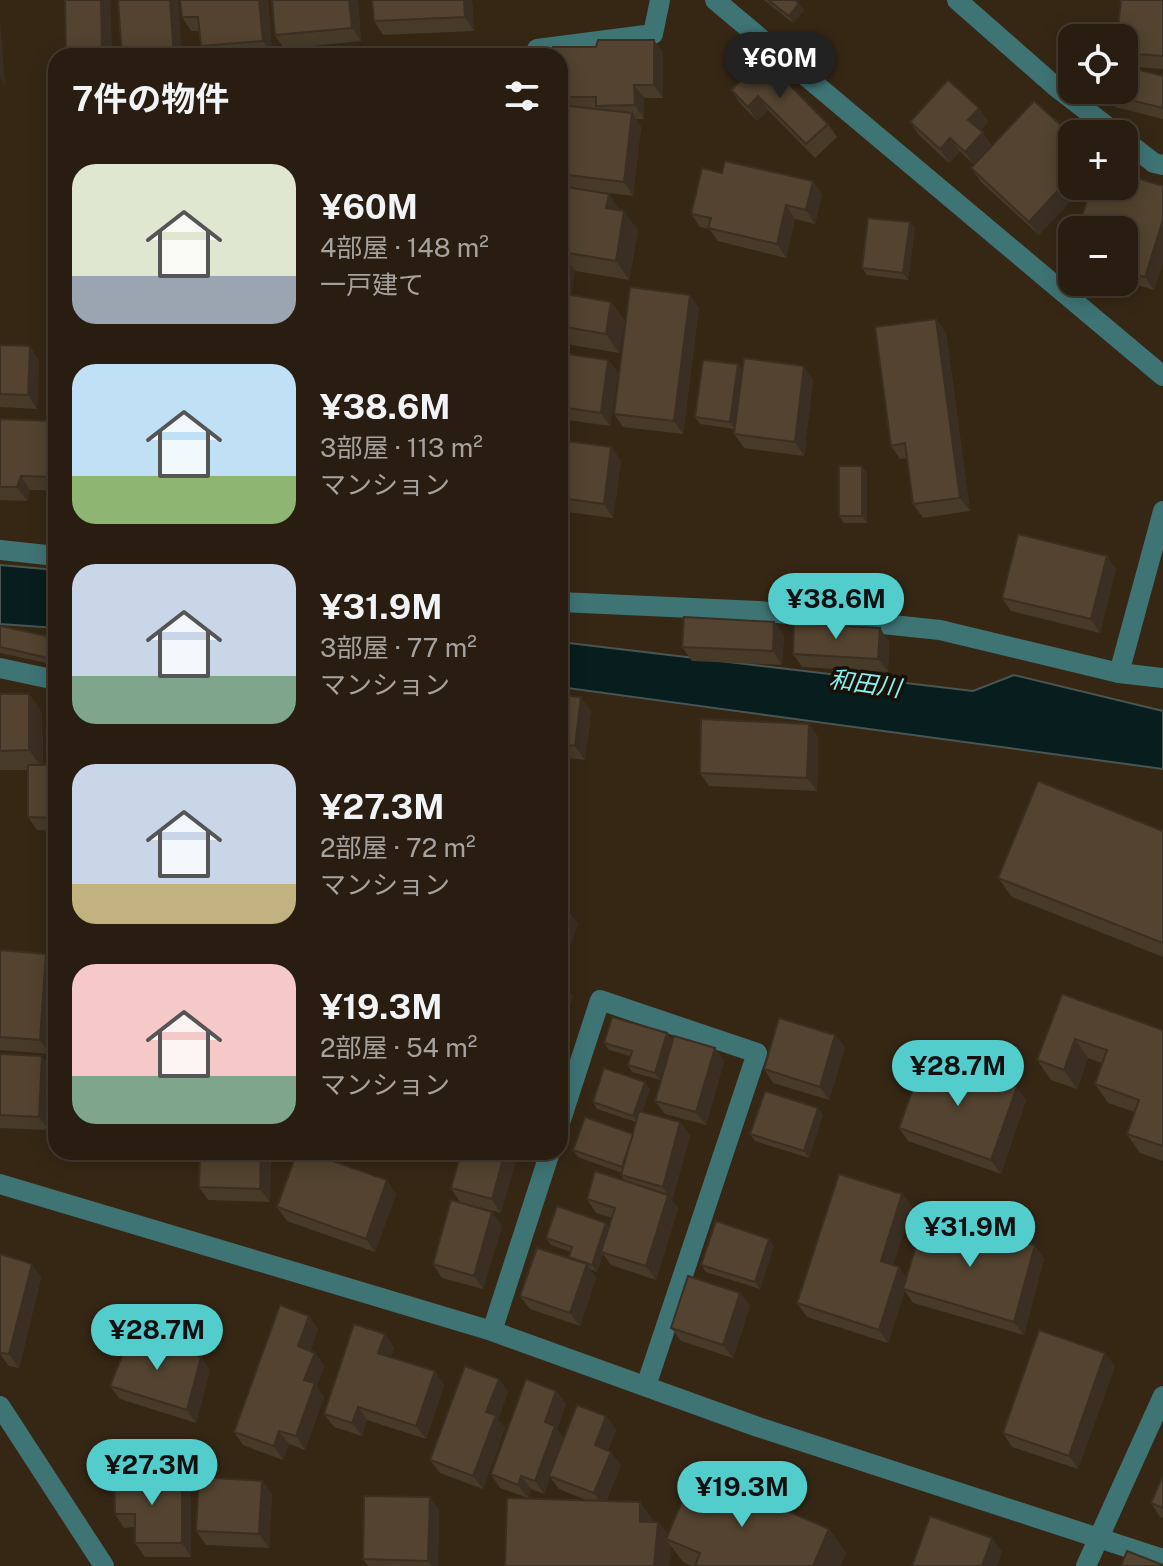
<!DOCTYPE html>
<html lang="ja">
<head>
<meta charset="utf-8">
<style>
	body { margin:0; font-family:"Public Sans","Noto Sans JP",sans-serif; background:#342a1e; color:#f1f3f6; height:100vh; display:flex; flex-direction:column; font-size:30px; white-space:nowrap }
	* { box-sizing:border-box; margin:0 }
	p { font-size:26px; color:#a5a29f }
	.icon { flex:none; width:44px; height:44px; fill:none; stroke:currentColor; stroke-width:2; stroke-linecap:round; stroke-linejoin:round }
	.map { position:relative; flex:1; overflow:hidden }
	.side { position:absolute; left:48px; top:48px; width:520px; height:1112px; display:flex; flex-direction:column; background:#281d10; border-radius:24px; box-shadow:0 4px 20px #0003,0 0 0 2px #443b30 }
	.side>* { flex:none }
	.fabs { position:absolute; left:1058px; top:24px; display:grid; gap:16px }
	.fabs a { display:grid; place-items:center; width:80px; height:80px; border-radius:16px; background:#281d10; box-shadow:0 4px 20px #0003,0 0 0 2px #443b30; font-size:40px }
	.price { position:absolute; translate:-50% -68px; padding:0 18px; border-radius:28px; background:#52cdcc; color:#111; font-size:26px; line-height:52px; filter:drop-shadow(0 2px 4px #0008) }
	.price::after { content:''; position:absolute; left:50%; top:48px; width:24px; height:18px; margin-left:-12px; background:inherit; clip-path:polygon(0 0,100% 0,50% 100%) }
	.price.current { background:#222; color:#fff }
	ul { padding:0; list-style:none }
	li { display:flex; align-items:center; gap:24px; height:200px; padding:0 24px }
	li span { display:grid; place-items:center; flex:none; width:224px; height:160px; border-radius:24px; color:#555 }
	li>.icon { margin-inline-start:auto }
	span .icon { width:96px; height:96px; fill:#fffc; stroke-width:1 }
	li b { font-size:34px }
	h2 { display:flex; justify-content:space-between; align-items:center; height:96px; padding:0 24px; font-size:34px }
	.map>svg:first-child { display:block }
</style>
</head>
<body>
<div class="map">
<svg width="1163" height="1566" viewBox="0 0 1163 1566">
	<rect width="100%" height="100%" fill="#362715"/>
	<!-- water -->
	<g fill="#081d1d" stroke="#495552" stroke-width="2">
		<polygon points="0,565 56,570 56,628 0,624"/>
		<polygon points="560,642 973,691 1014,675 1163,711 1163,769 560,687"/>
	</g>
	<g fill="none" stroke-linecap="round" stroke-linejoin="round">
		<!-- minor -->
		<g stroke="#3f7474" stroke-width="20">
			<polyline points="715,0 1163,376"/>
			<polyline points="957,0 1056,87 1117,134"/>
			<polyline points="536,56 537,49 653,34 660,0"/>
			<polyline points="1124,140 1154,163 1163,165"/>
			<polyline points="0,550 56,556"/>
			<polyline points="560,602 758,611 940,630 1119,673 1163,678"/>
			<polyline points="0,668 56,680"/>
			<polyline points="1119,673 1163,511"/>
			<polyline points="560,1123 600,1000 757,1053 646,1386"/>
			<polyline points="0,1184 492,1331 758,1427 1163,1559"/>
			<polyline points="492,1331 550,1152"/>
			<polyline points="0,1406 104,1566"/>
			<polyline points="1086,1566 1163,1396"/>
		</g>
	</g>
	<!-- wall -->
	<g fill="#473a29">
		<polygon points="65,0 110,0 112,56 67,56"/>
		<polygon points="268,0 272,54 250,56 208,56 201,46 199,31 191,31 182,17"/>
		<polygon points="272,0 358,0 361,41 284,49 275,35"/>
		<polygon points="472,0 474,31 383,35 374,21"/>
		<polygon points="764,0 795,0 804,10 793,23"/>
		<polygon points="1163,0 1163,69 1125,66 1124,64 1124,38"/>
		<polygon points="654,40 663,53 663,98 644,98 644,119 636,119 641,127 633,196 577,189 620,210 638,230 629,280 575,271 571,295 611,302 625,321 619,353 560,343 560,56 596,47"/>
		<polygon points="763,58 828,124 837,137 815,158 768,110 757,121 740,103 731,90"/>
		<polygon points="1163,76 1163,119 1115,107 1105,94"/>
		<polygon points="979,108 988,122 980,130 992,146 974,165 960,151 949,163 919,135 910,122"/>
		<polygon points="971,168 1072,186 1084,186 1039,235 981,182"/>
		<polygon points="722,173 813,181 822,195 815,224 795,219 786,258 718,241 709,229 700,227 691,214"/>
		<polygon points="1163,186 1163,263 1154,290 1124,281 1124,230"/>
		<polygon points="910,222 915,229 908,280 867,275 862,268"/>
		<polygon points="699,308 683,434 623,427 614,414"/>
		<polygon points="946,332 970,511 923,518 913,504 907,458 900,459 891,446"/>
		<polygon points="0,345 39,360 37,409 0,407"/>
		<polygon points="560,353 608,360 618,373 610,426 560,419"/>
		<polygon points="703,360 735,429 700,424 695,417"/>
		<polygon points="813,380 804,456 744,448 734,434"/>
		<polygon points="0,419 51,421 56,428 56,490 30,490 27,501 0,500"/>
		<polygon points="560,440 611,447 621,461 613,518 560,511"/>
		<polygon points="862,466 867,473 867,523 844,523 839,516"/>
		<polygon points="1116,569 1100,633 1011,611 1002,598"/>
		<polygon points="774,622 784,635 782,665 692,661 682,647"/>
		<polygon points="0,626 56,642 56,665 0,653"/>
		<polygon points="889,642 888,672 802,667 793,654"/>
		<polygon points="0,694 29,694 42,713 43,765 54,765 56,737 56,831 37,830 28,817 28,770 0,770"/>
		<polygon points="560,695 591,711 585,760 560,757"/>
		<polygon points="809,724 818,737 817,791 709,786 700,773"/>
		<polygon points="1163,831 1163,957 1012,897 998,878"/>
		<polygon points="0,950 46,954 56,967 50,1054 0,1050"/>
		<polygon points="1062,994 1163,1030 1163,1161 1140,1153 1127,1134 1135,1112 1108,1103 1095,1084 1102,1063 1088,1058 1077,1089 1051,1080 1037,1060"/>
		<polygon points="835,1035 845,1048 829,1100 773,1083 764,1069"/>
		<polygon points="672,1040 660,1080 632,1072 628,1065 630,1056 609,1050 604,1043"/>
		<polygon points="715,1048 724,1061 706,1125 665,1114 655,1101"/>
		<polygon points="0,1054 52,1070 49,1130 0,1128"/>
		<polygon points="645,1082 650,1089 642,1112 680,1122 690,1136 672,1200 678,1208 656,1280 611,1265 603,1254 597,1272 590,1269 596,1278 580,1326 530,1309 520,1296 570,1259 571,1252 551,1245 546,1238 606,1223 609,1227 612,1218 596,1213 587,1199 625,1181 621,1175 622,1173 578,1157 573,1150 633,1134 636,1122 597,1109 593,1102"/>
		<polygon points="1026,1100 1001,1174 908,1141 899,1128"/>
		<polygon points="818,1108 823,1115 809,1158 755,1141 750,1134"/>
		<polygon points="271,1152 270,1202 208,1200 199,1187"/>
		<polygon points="461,1152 501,1213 460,1202 451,1188"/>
		<polygon points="396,1194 375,1252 287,1221 277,1207"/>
		<polygon points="902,1194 912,1207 893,1265 907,1278 1044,1259 1024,1335 913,1303 905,1291 888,1343 807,1317 797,1303"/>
		<polygon points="502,1226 483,1289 442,1278 433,1264"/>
		<polygon points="774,1246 760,1289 706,1272 701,1265"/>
		<polygon points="0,1254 32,1264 41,1278 19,1368 9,1366 0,1354"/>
		<polygon points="740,1293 750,1306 733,1358 681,1341 671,1328"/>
		<polygon points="318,1329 310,1351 315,1353 324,1366 317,1386 324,1397 305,1450 289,1444 283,1460 243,1445 234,1432"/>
		<polygon points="385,1334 394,1348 391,1357 444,1385 426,1439 367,1420 362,1436 334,1427 324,1414"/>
		<polygon points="201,1357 210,1370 196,1423 120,1399 110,1386"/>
		<polygon points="1115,1366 1078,1469 1012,1447 1003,1433"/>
		<polygon points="499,1379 508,1392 498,1419 505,1428 483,1489 440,1473 430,1460"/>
		<polygon points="556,1391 566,1404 557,1429 564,1439 606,1416 616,1430 608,1450 621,1465 606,1501 640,1502 654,1522 658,1522 668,1535 829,1529 846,1553 840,1566 691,1566 683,1562 671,1546 669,1566 505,1566 586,1500 559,1489 550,1477 544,1494 531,1489 528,1498 500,1488 491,1474"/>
		<polygon points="1163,1475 1163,1518 1160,1517 1151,1503"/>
		<polygon points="262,1481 272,1494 269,1548 206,1545 196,1531"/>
		<polygon points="191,1490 191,1557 145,1557 135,1543 135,1527 124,1528 115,1514"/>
		<polygon points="430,1497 439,1511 438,1566 368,1566 363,1559"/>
	</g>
	<!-- shaded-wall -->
	<g fill="#3a2f22">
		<polygon points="101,0 110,0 112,56 104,56 102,54"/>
		<polygon points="170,0 178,0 182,56 174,56"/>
		<polygon points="259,0 268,0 272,54 263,41"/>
		<polygon points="349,0 358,0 361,41 352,28"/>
		<polygon points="464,0 472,0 474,31 465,17"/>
		<polygon points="799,3 804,10 793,23 789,16"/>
		<polygon points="0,19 5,85 0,78"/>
		<polygon points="654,40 663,53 663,98 654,85"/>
		<polygon points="634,85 644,98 644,119 635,105"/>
		<polygon points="758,96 768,110 757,121 748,107"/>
		<polygon points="979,108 988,122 978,133 968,120"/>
		<polygon points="632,113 641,127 633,196 624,182"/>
		<polygon points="983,132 992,146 974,165 965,152"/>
		<polygon points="950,138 960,151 949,163 940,149"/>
		<polygon points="1072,175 1072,186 1084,186 1039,235 1029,222"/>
		<polygon points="813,181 822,195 815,224 806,210"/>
		<polygon points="609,194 622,213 606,208"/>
		<polygon points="786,205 795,219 786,258 777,244"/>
		<polygon points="624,211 638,230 629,280 616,261"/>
		<polygon points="1163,220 1163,263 1154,290 1145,277"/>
		<polygon points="910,222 915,229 908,280 903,273"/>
		<polygon points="562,252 575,271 568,311 560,299 560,262"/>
		<polygon points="690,295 699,308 683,434 674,421"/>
		<polygon points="611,302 625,321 619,353 606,334"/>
		<polygon points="936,319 946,332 970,511 960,498"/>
		<polygon points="30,346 39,360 37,409 28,395"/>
		<polygon points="608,360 618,373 610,426 601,413"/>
		<polygon points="738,364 743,371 735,429 730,422"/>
		<polygon points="804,366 813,380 804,456 795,442"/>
		<polygon points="51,421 56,428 56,486 50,477"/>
		<polygon points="611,447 621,461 613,518 604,504"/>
		<polygon points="862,466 867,473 867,523 862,516"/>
		<polygon points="21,476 30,490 27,501 17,487"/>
		<polygon points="1107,556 1116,569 1100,633 1091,619"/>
		<polygon points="774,622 784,635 782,665 773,651"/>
		<polygon points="880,628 889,642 888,672 878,659"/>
		<polygon points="56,642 56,664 52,659"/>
		<polygon points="29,694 42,713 43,769 29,750"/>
		<polygon points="581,697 591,711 585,760 575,746"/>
		<polygon points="809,724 818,737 817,791 807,778"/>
		<polygon points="568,910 578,924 560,978 560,935"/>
		<polygon points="46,954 56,967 50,1054 40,1040"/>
		<polygon points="568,989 573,996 562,1033 560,1029 560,1017"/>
		<polygon points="667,1033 672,1040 660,1080 655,1073"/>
		<polygon points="835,1035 845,1048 829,1100 820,1087"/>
		<polygon points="1075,1039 1088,1058 1077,1089 1064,1070"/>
		<polygon points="715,1048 724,1061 706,1125 696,1112"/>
		<polygon points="42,1056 52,1070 49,1130 39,1117"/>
		<polygon points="645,1082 650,1089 638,1123 633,1116"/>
		<polygon points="1017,1087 1026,1100 1001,1174 991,1160"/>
		<polygon points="818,1108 823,1115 809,1158 804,1151"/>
		<polygon points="680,1122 690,1136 672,1200 678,1208 656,1280 646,1266 668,1195 663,1187"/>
		<polygon points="261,1152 271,1152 270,1202 260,1189"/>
		<polygon points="505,1152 519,1152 501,1213 492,1199"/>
		<polygon points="387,1180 396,1194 375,1252 366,1239"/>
		<polygon points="902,1194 912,1207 890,1275 881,1261"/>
		<polygon points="492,1212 502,1226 483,1289 474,1276"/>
		<polygon points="606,1223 611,1230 601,1252 603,1254 597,1272 592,1265"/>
		<polygon points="769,1239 774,1246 760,1289 755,1282"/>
		<polygon points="1035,1245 1044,1259 1024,1335 1014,1322"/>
		<polygon points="32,1264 41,1278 19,1368 9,1354"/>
		<polygon points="587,1264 596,1278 580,1326 570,1313"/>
		<polygon points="899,1267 908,1280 903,1289 905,1291 888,1343 879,1330"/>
		<polygon points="740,1293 750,1306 733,1358 723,1345"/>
		<polygon points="309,1316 318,1329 307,1360 298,1346"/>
		<polygon points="385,1334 394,1348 388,1366 378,1353"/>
		<polygon points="315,1353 324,1366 317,1386 324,1397 305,1450 296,1436 304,1380"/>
		<polygon points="1105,1353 1115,1366 1078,1469 1069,1456"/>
		<polygon points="201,1357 210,1370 196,1423 187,1410"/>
		<polygon points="435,1371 444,1385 426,1439 416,1426"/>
		<polygon points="499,1379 508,1392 498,1419 505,1428 483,1489 473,1476 486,1412"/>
		<polygon points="556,1391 566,1404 557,1429 564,1439 544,1494 535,1481 545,1422"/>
		<polygon points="358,1407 367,1420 362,1436 352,1423"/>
		<polygon points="606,1416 616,1430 604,1459 595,1445"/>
		<polygon points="279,1431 289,1444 283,1460 274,1446"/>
		<polygon points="611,1452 621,1465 603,1507 594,1493"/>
		<polygon points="521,1476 531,1489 528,1498 518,1485"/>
		<polygon points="182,1477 191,1490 191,1557 182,1543"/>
		<polygon points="262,1481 272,1494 269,1548 259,1534"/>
		<polygon points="430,1497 439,1511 438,1566 432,1566 428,1561"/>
		<polygon points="640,1502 654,1521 654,1542 640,1522"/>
		<polygon points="658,1522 671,1541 666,1539 671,1546 669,1566 654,1566"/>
		<polygon points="829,1529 846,1553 840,1566 813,1566"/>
		<polygon points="992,1538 1002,1552 997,1566 982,1566"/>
	</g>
	<!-- building -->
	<g fill="#534330" stroke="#3a2f22" stroke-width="2">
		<polygon points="65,0 101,0 102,54 66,55"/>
		<polygon points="118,0 170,0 174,56 122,56"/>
		<polygon points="180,0 259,0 263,41 201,46 198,17 182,17"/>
		<polygon points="272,0 349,0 352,28 275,35"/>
		<polygon points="372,0 464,0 465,17 374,21"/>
		<polygon points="768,0 795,0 799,3 789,16"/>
		<polygon points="1121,0 1163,0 1163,56 1124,53 1124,38 1117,38"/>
		<polygon points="598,40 654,40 654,85 634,85 635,105 596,106 596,97 560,97 560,56 553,56 553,47 596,47"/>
		<polygon points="763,58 828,124 806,144 758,96 748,107 731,90"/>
		<polygon points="1124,66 1163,76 1163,108 1105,94 1106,90 1124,90"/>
		<polygon points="948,80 979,108 968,120 983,132 965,152 950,138 940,149 910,122"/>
		<polygon points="1034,101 1072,135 1072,175 1029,222 971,168"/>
		<polygon points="560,105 632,113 624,182 560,174"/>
		<polygon points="725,161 813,181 806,210 786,205 777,244 708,228 711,218 691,214 702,168 722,173"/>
		<polygon points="1124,174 1163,186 1163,220 1145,277 1124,271 1124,230 1077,230 1092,186 1124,186"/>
		<polygon points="560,186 609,194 606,208 624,211 616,261 562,252 560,262"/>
		<polygon points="868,218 910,222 903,273 862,268"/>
		<polygon points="630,287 690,295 674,421 614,414"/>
		<polygon points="560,293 611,302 606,334 560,326"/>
		<polygon points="936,319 960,498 913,504 905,443 891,446 875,327"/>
		<polygon points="0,345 30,346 28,395 0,394"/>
		<polygon points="560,353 608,360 601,413 560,407"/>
		<polygon points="744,358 804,366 795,442 734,434"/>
		<polygon points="703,360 738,364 730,422 695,417"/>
		<polygon points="0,419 51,421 50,477 21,476 17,487 0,487"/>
		<polygon points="560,440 611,447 604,504 560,498"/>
		<rect x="839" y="466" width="23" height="50"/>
		<polygon points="1018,534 1107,556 1091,619 1002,598"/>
		<polygon points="684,617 774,622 773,651 682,647"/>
		<polygon points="794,623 880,628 878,659 793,654"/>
		<polygon points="0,626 56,638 52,659 0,647"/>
		<polygon points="0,694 29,694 29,750 0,751"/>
		<polygon points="560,695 581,697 575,746 560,744"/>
		<polygon points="701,719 809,724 807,778 700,773"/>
		<polygon points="54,737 56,737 56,818 28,817 28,765 54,765"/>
		<polygon points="1038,781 1163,831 1163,943 998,878"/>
		<polygon points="560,908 568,910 560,935"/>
		<polygon points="0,950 46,954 40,1040 0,1037"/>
		<polygon points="560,987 568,989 560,1017"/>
		<polygon points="1062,994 1163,1030 1163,1146 1127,1134 1139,1100 1095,1084 1107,1050 1075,1039 1064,1070 1037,1060"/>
		<polygon points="612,1017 667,1033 655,1073 628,1065 632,1051 604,1043"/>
		<polygon points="779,1018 835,1035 820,1087 764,1069"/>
		<polygon points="674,1036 715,1048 696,1112 655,1101"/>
		<polygon points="56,1041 56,1117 53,1117"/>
		<polygon points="0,1054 42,1056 39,1117 0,1115"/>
		<polygon points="925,1055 1017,1087 991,1160 899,1128"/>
		<polygon points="604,1068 645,1082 633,1116 593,1102"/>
		<polygon points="765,1091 818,1108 804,1151 750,1134"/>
		<polygon points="639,1111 680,1122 663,1187 621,1175"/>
		<polygon points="585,1117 633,1134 622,1167 573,1150"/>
		<polygon points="200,1152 261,1152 260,1189 199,1187"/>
		<polygon points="297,1152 307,1152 387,1180 366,1239 277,1207"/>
		<polygon points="461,1152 505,1152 492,1199 451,1188"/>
		<polygon points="595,1171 668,1195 646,1266 601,1252 615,1208 587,1199"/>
		<polygon points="839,1174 902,1194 881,1261 899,1267 879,1330 797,1303"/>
		<polygon points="451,1200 492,1212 474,1276 433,1264"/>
		<polygon points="557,1206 606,1223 592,1265 569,1257 572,1247 546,1238"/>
		<polygon points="925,1217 1035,1245 1014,1322 903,1289"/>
		<polygon points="716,1221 769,1239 755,1282 701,1265"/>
		<polygon points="537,1248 587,1264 570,1313 520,1296"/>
		<polygon points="0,1254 32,1264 9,1354 0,1353"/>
		<polygon points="688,1276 740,1293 723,1345 671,1328"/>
		<polygon points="280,1305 309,1316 298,1346 315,1353 304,1380 315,1383 296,1436 279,1431 274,1446 234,1432"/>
		<polygon points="354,1324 385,1334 378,1353 435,1371 416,1426 358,1407 352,1423 324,1414"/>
		<polygon points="1039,1330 1105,1353 1069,1456 1003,1433"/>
		<polygon points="131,1334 201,1357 187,1410 110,1386"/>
		<polygon points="465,1366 499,1379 486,1412 496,1415 473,1476 430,1460"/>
		<polygon points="526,1379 556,1391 545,1422 555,1426 535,1481 521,1476 518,1485 491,1474"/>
		<polygon points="577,1405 606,1416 595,1445 611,1452 594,1493 549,1476"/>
		<polygon points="695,1471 829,1529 813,1566 695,1566 700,1553 666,1539"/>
		<polygon points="1163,1475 1163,1508 1151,1503"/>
		<polygon points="114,1477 182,1477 182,1543 135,1543 135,1514 115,1514"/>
		<polygon points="199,1477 262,1481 259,1534 196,1531"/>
		<polygon points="364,1496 430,1497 428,1561 363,1559"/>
		<polygon points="507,1498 640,1502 640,1522 658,1522 654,1566 505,1566"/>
		<polygon points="930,1516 992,1538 982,1566 912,1566"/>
		<polygon points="1127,1551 1163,1565 1163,1566 1121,1566"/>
	</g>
	<g text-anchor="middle" stroke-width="7" stroke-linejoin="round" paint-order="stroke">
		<!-- water labels -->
		<g font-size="24" font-style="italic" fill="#89f1f0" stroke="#181109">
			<text transform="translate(865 684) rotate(8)" y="8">和田川</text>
		</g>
	</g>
</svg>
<div class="fabs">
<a><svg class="icon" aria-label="locate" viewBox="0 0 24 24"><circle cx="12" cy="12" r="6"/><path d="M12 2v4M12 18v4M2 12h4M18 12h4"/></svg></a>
<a>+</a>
<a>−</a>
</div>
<b class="price current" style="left:780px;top:100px">¥60M</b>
<b class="price" style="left:836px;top:641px">¥38.6M</b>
<b class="price" style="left:958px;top:1108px">¥28.7M</b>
<b class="price" style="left:970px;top:1269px">¥31.9M</b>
<b class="price" style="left:157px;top:1372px">¥28.7M</b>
<b class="price" style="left:152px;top:1507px">¥27.3M</b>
<b class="price" style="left:742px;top:1529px">¥19.3M</b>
<section class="side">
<h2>7件の物件<svg class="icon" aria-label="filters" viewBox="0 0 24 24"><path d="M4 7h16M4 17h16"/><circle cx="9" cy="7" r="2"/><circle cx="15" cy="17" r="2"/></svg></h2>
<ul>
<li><span style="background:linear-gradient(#dfe7d0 70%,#9aa5b1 0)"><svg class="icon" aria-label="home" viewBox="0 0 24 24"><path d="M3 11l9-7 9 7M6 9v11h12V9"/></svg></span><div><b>¥60M</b><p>4部屋 · 148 m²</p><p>一戸建て</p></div></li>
<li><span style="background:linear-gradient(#bfe0f5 70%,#8fb573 0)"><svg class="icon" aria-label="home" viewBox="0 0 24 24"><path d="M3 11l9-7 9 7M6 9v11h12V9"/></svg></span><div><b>¥38.6M</b><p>3部屋 · 113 m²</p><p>マンション</p></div></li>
<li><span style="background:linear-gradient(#c9d6e8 70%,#7fa58c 0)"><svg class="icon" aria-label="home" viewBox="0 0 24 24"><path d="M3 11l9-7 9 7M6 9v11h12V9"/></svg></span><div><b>¥31.9M</b><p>3部屋 · 77 m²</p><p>マンション</p></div></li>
<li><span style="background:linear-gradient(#c9d6e8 75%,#c2b280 0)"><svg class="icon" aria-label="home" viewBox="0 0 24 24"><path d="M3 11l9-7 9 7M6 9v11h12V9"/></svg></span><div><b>¥27.3M</b><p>2部屋 · 72 m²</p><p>マンション</p></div></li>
<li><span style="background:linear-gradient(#f6c9c9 70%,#7fa58c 0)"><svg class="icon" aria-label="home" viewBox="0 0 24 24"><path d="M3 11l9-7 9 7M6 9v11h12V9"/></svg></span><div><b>¥19.3M</b><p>2部屋 · 54 m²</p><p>マンション</p></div></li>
</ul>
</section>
</div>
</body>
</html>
